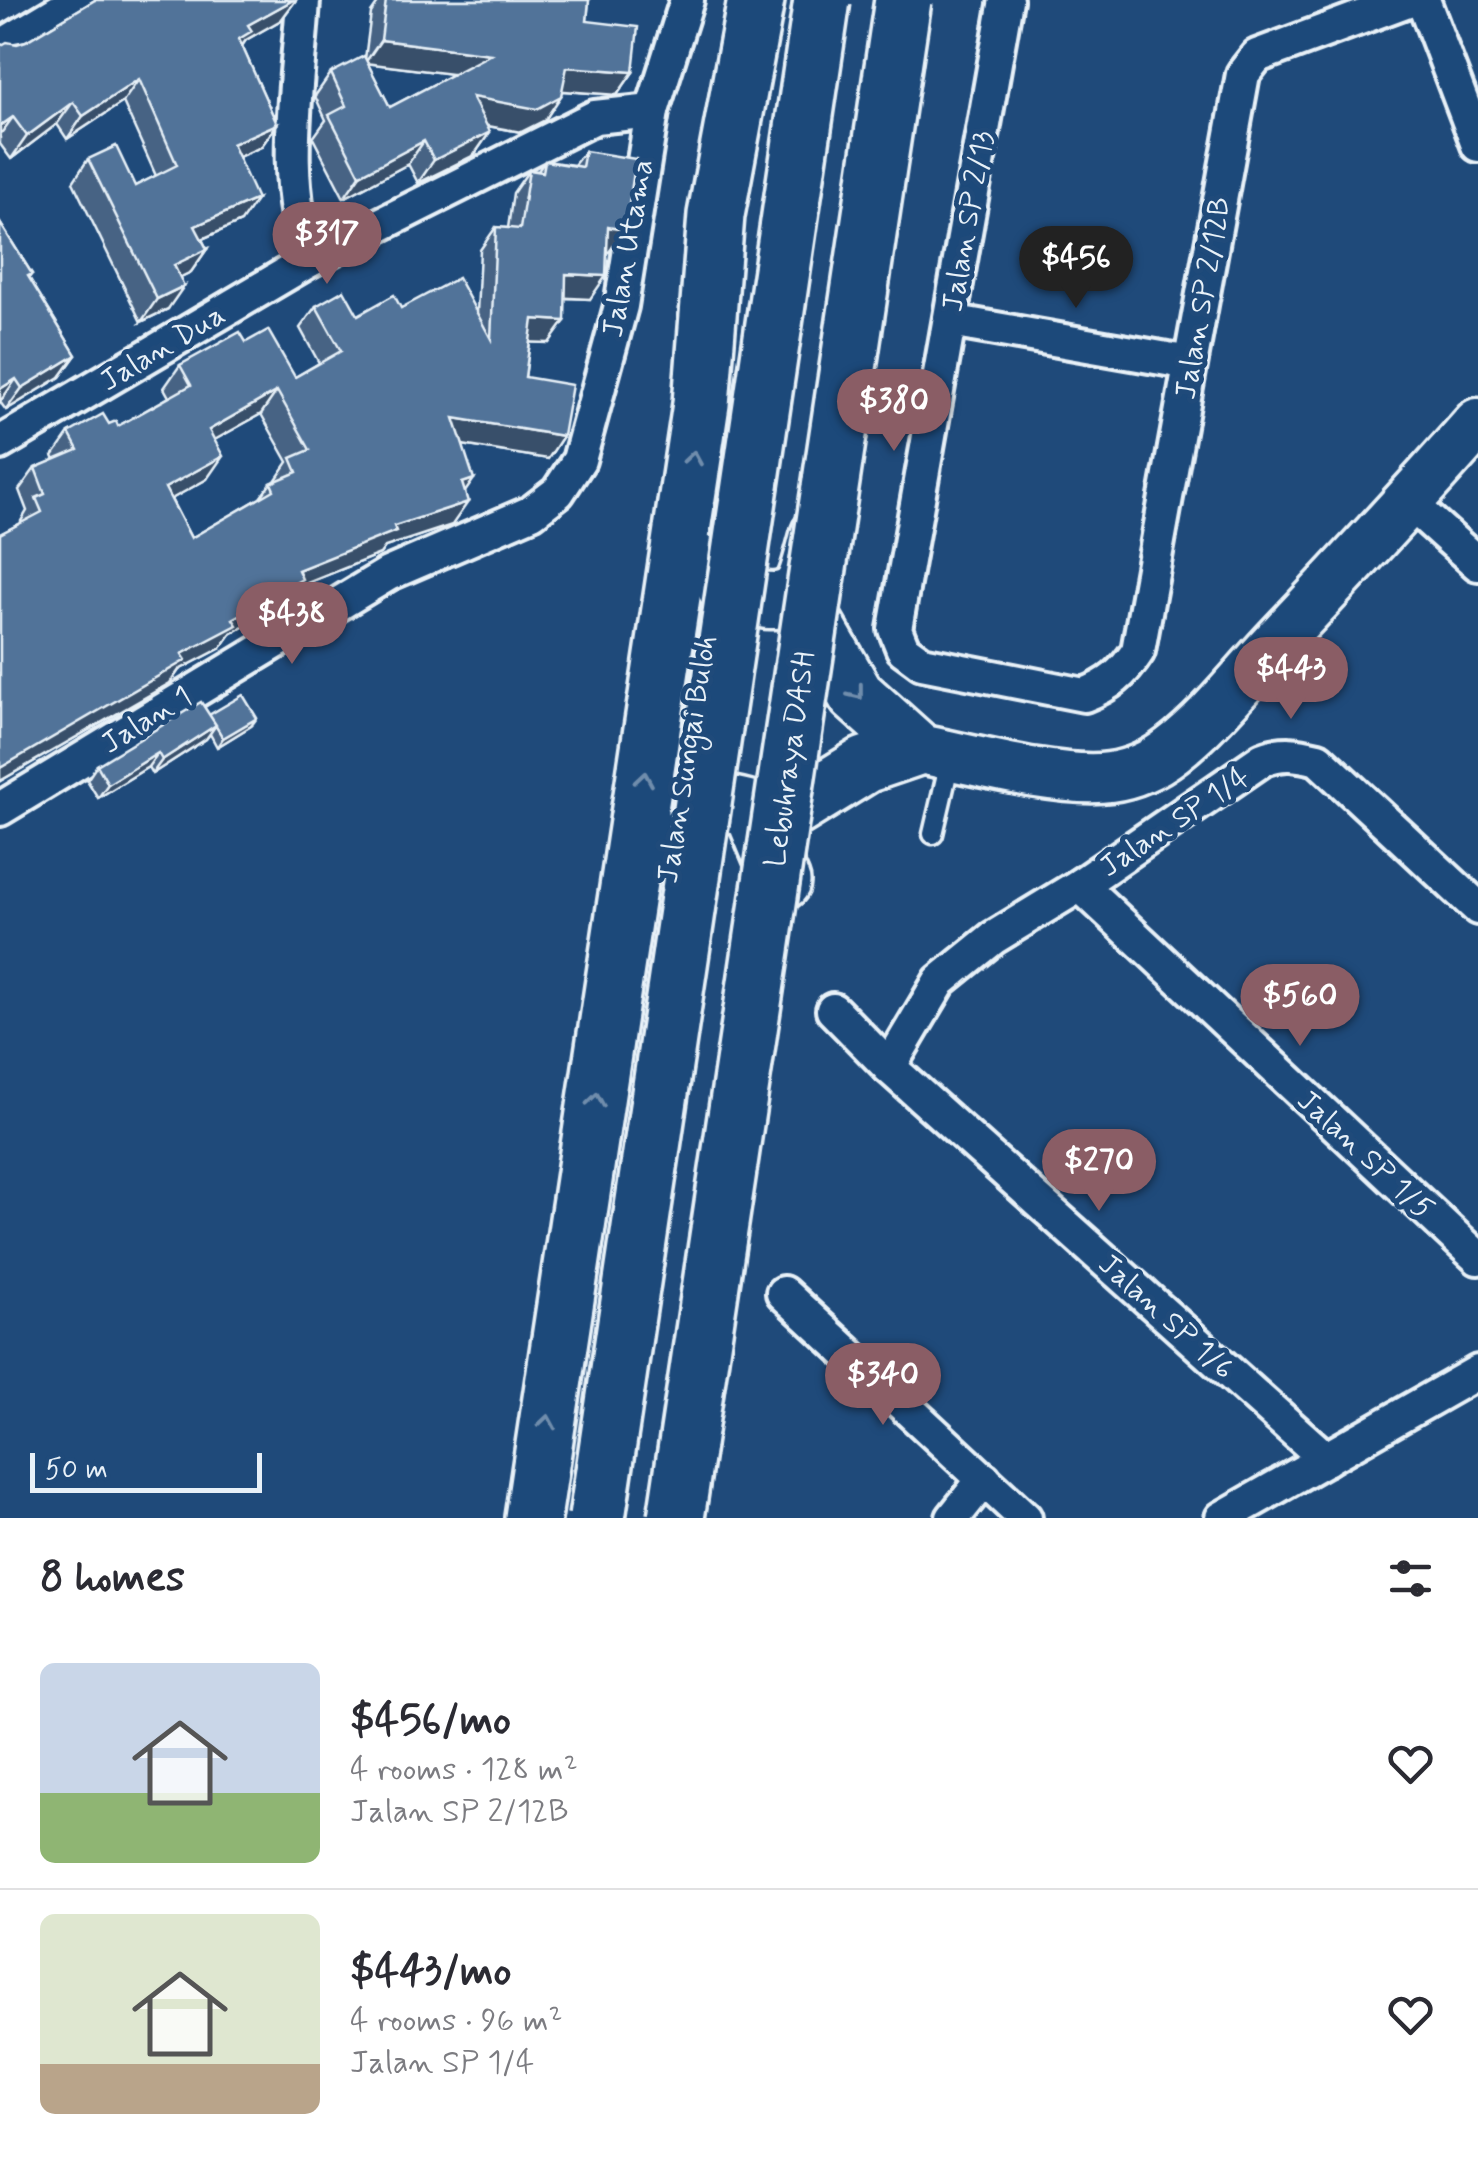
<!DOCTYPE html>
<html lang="en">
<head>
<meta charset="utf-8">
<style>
	body { margin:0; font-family:Mynerve,sans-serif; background:#f2f2f3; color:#2b2b33; height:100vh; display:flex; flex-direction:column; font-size:38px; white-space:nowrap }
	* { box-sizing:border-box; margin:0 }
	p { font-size:32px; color:#7c7c81 }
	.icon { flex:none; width:55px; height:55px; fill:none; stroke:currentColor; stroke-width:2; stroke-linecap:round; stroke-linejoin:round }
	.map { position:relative; height:1518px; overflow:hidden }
	.panel { display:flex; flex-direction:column; background:#fff; flex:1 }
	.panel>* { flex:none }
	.scale { position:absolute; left:30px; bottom:25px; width:232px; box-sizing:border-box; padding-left:10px; border:5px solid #e8f1f8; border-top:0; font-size:28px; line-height:35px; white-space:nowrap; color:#e8f1f8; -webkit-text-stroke:8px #1f4a7a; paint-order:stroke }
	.price { position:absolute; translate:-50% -85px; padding:0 22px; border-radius:35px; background:#8a5d65; color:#fff; font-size:32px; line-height:65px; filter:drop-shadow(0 2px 5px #0008) }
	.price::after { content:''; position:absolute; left:50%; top:60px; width:30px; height:22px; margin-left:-15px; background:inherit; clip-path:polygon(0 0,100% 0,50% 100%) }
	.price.active { background:#222; color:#fff }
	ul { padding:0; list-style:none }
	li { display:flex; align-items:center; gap:30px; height:250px; padding:0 40px }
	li+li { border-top:2px solid #e1e1e2 }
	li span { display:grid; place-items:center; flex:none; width:280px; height:200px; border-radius:15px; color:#555 }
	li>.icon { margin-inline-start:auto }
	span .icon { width:120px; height:120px; fill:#fffc; stroke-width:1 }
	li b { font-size:42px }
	h2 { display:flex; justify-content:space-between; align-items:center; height:120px; padding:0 40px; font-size:42px }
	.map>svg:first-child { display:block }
</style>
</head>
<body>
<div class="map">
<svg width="1478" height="1518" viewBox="0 0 1478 1518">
	<rect width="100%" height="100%" fill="#1f4a7a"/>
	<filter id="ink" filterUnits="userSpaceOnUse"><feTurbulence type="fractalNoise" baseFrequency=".01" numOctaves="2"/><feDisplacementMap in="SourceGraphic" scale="20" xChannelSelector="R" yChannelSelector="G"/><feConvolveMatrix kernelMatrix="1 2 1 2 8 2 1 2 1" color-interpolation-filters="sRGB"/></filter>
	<g filter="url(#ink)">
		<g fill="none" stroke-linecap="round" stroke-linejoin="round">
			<!-- lane casing -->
			<g stroke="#e8f1f8" stroke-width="25">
				<polyline id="lane" points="933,834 951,757"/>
			</g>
			<!-- street casing -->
			<g stroke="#e8f1f8" stroke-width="40">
				<g id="street">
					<path d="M303,0C298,86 279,179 310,260"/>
					<path d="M1006,0L895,629L903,649L922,663L1084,695C1110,685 1123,674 1138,651L1243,74L1257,56L1408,0"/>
					<polyline points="1423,0 1478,145"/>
					<polyline points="0,47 78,0"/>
					<polyline points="950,321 1190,363"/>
					<polyline points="0,443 310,260 595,117 652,111"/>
					<polyline points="1409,502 1478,564"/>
					<polyline points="0,809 388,574 532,512 558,492 579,460 621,306 652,111 687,0"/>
					<polyline points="1080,885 1478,1258"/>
					<polyline points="833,1010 889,1067 1326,1459"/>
					<path d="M889,1067L940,981L993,938L1080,885L1263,759C1283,751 1298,754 1318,759L1478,908"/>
					<polyline points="783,1293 1025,1518"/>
					<polyline points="953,1518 984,1479"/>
					<polyline points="1222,1518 1478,1372"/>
				</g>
			</g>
			<!-- secondary casing -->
			<g stroke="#e8f1f8" stroke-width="55">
				<path id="secondary" d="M915,748C966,758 1061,784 1110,777C1132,774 1154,764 1172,750C1211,720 1244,677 1278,641C1346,569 1413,497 1478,423"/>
			</g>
			<!-- highway casing -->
			<g stroke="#e8f1f8" stroke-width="62">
				<g id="highway">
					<path d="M715,564L726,589C748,597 783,611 801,588C809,578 815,547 819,535"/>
					<polyline points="792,810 865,765 915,748 856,695 815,624"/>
					<path d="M677,845C706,811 704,795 752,810L782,882"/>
					<polyline points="533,1518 701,404 716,215 756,0"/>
				</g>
			</g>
			<!-- lane -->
			<use href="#lane" stroke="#1f4a7a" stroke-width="18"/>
			<!-- street -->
			<use href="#street" stroke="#1f4a7a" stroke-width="32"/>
			<!-- secondary -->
			<use href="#secondary" stroke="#1f4a7a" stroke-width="48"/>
			<!-- highway -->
			<use href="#highway" stroke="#1f4a7a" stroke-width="55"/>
			<!-- highway-bridge casing -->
			<g stroke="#e8f1f8" stroke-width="62" stroke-linecap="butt">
				<g id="highway-bridge">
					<polyline points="597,1518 822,0"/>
					<polyline points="676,1518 903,0"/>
				</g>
			</g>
			<!-- highway-bridge -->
			<use href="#highway-bridge" stroke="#1f4a7a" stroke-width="55"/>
		</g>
		<!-- wall -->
		<g fill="#466384" stroke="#e8f1f8" stroke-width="2.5" fill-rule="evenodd">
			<polygon points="95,0 296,0 281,20 246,40 242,46 277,124 261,147 238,157 241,222 202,239 207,249 191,272 180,277 168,309 141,322 73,182 88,159 135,186 156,176 123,102 67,139 57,124 11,159 0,144 0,46 26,41"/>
			<path d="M380,0H589L587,21L633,72L617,95L562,91L545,120L521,132L487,126L490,132L474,155L418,183L408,164L344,198L313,138L326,120L315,96L331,73L365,59L371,13ZM367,63L453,74L390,107Z"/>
			<path d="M585,151L625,230L609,252H607L590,299L566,298L549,343L530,342L525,377L563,436L548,459L463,445L465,493L452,525L385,547L380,554L297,587L286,602L231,634L221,648L179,670L170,683L0,781V534L21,523V521L27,511L19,490L35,468L55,460L53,456L69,433L109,424L118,426L169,397L164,388L180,365L246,342L295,377L319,363L300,328L316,306L358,315L401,308L477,313L480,250L496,227L508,228L513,193L529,170L538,171L545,161L574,165ZM261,414L288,462L275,481L271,483L260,498L191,538L171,499L207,479L214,440Z"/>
			<polygon points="0,223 32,274 29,278 76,355 60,377 6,410 0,402"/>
			<polygon points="209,715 251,726 217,747 210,734 206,739 152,774 148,767 98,798 87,780 97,765"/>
		</g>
		<!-- shaded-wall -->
		<g fill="#39506b" stroke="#e8f1f8" stroke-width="2.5">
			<polygon points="293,0 296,0 281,20 246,40 236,54 223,62 248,25"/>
			<polygon points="381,40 491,54 475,77 365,63"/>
			<polygon points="567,67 633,72 617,95 551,90"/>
			<polygon points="139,79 123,102 67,139 83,116"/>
			<polygon points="561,96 545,120 521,132 455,120 472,97"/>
			<polygon points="73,102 57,124 11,159 27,136"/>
			<polygon points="13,117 0,135 0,126"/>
			<polygon points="277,124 261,147 216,167 232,144"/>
			<polygon points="490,132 474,155 418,183 434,160"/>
			<polygon points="424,141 408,164 344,198 360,175"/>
			<polygon points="257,199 241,222 179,249 195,226"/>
			<polygon points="608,227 625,230 609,252 592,250"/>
			<polygon points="207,249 191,272 158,288 174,265"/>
			<polygon points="566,274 606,276 590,299 550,297"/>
			<polygon points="184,286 168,309 141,322 157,299"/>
			<polygon points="533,319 565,321 549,343 517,342"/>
			<polygon points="76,355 60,377 6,410 22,388"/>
			<polygon points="16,379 0,402 0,389"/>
			<polygon points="277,391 261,414 193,452 209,430"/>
			<polygon points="454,418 563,436 548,459 438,441"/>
			<polygon points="223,456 207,479 150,511 165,488"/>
			<polygon points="474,479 458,502 462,483"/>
			<polygon points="468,502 452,525 385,547 380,554 297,587 286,602 231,634 221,648 179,670 170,683 0,781 0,768 182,654 233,619 298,570 394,526"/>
			<polygon points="257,718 251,726 217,747 223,738"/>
			<polygon points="216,725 206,739 152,774 162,760"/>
			<polygon points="158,753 148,767 98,798 108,784"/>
		</g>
		<!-- building -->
		<g fill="#517399" stroke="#e8f1f8" stroke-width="2.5" fill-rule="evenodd">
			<polygon points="95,0 293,0 248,25 252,31 239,39 277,124 232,144 257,199 195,226 207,249 174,265 184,286 157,299 88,159 116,146 135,186 177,165 139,79 83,116 73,102 27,136 13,117 0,126 0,46 7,42 17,44 26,41"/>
			<polygon points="386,0 589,0 587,21 638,27 633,72 567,67 561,96 537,109 472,97 490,132 434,160 424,141 360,175 329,115 346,106 331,73 364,56 390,107 491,54 381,40"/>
			<path d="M585,151L636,159L625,230L608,227L606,276L566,274L565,321L533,319L525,377L572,385L563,436L454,418L474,479L462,483L468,502L394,526L396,531L298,570L302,579L233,619L237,625L182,654L186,660L0,768V534L42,512L36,498L45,494L35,468L78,450L69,433L103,414L109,424L116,421L118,426L191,385L180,365L240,332L246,342L268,330L295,377L341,351L316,306L344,290L358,315L394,295L401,308L458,278L491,339L496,227L520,229L529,170L543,172L545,161L582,167ZM277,391L310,450L291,458L297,472L271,483L274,490L191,538L165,488L223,456L209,430Z"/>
			<polygon points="0,223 32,274 28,276 76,355 22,388 16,379 0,389"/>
			<polygon points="243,695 257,718 223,738 209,715"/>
			<polygon points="201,702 216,725 162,760 158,753 108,784 97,765"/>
		</g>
		<!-- one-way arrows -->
		<defs><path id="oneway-chevron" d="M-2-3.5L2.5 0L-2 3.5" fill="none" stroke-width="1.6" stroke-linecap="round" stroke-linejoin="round" transform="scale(2.5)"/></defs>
		<g stroke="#6f8dac">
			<use href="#oneway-chevron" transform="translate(693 458) rotate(-81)"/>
			<use href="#oneway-chevron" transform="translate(857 693) rotate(52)"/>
			<use href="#oneway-chevron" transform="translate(644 779) rotate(-81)"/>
			<use href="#oneway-chevron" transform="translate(596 1100) rotate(-81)"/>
			<use href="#oneway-chevron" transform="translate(547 1422) rotate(-81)"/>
		</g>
	</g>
	<g text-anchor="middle" stroke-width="10" stroke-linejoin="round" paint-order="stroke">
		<!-- street labels -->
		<g font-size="30" fill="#e8f1f8" stroke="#1f4a7a">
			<text transform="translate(967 221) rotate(-80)" y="10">Jalan SP 2/13</text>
			<text transform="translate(627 248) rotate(-80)" y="10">Jalan Utama</text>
			<text transform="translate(1202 298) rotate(-80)" y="10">Jalan SP 2/12B</text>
			<text transform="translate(162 347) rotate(-31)" y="10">Jalan Dua</text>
			<text transform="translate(146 719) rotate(-32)" y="10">Jalan 1</text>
			<text transform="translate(686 759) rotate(-81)" y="10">Jalan Sungai Buloh</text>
			<text transform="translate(789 759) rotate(-82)" y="10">Lebuhraya DASH</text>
			<text transform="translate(1174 821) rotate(-34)" y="10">Jalan SP 1/4</text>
			<text transform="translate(1366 1154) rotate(43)" y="10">Jalan SP 1/5</text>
			<text transform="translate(1167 1316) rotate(42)" y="10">Jalan SP 1/6</text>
		</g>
	</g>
</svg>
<div class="scale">50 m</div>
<b class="price" style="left:327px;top:287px">$317</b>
<b class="price active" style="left:1076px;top:311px">$456</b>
<b class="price" style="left:894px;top:454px">$380</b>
<b class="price" style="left:292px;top:667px">$438</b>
<b class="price" style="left:1291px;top:722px">$443</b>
<b class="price" style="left:1300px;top:1049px">$560</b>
<b class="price" style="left:1099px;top:1214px">$270</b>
<b class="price" style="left:883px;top:1428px">$340</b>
</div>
<section class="panel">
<h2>8 homes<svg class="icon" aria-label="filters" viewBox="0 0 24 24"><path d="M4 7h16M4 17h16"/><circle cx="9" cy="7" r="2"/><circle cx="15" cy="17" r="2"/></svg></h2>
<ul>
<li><span style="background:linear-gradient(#c9d6e8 65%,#8fb573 0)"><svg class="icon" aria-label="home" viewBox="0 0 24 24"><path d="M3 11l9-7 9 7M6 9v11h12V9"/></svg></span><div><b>$456/mo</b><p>4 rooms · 128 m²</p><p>Jalan SP 2/12B</p></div><svg class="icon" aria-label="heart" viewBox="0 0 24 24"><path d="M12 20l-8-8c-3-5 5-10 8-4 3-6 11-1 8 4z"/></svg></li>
<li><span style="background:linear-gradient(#dfe7d0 75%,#b9a48a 0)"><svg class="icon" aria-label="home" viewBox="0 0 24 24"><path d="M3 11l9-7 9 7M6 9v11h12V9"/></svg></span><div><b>$443/mo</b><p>4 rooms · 96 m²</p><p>Jalan SP 1/4</p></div><svg class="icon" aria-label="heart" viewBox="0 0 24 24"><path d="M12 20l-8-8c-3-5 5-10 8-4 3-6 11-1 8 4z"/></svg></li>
</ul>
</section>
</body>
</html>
